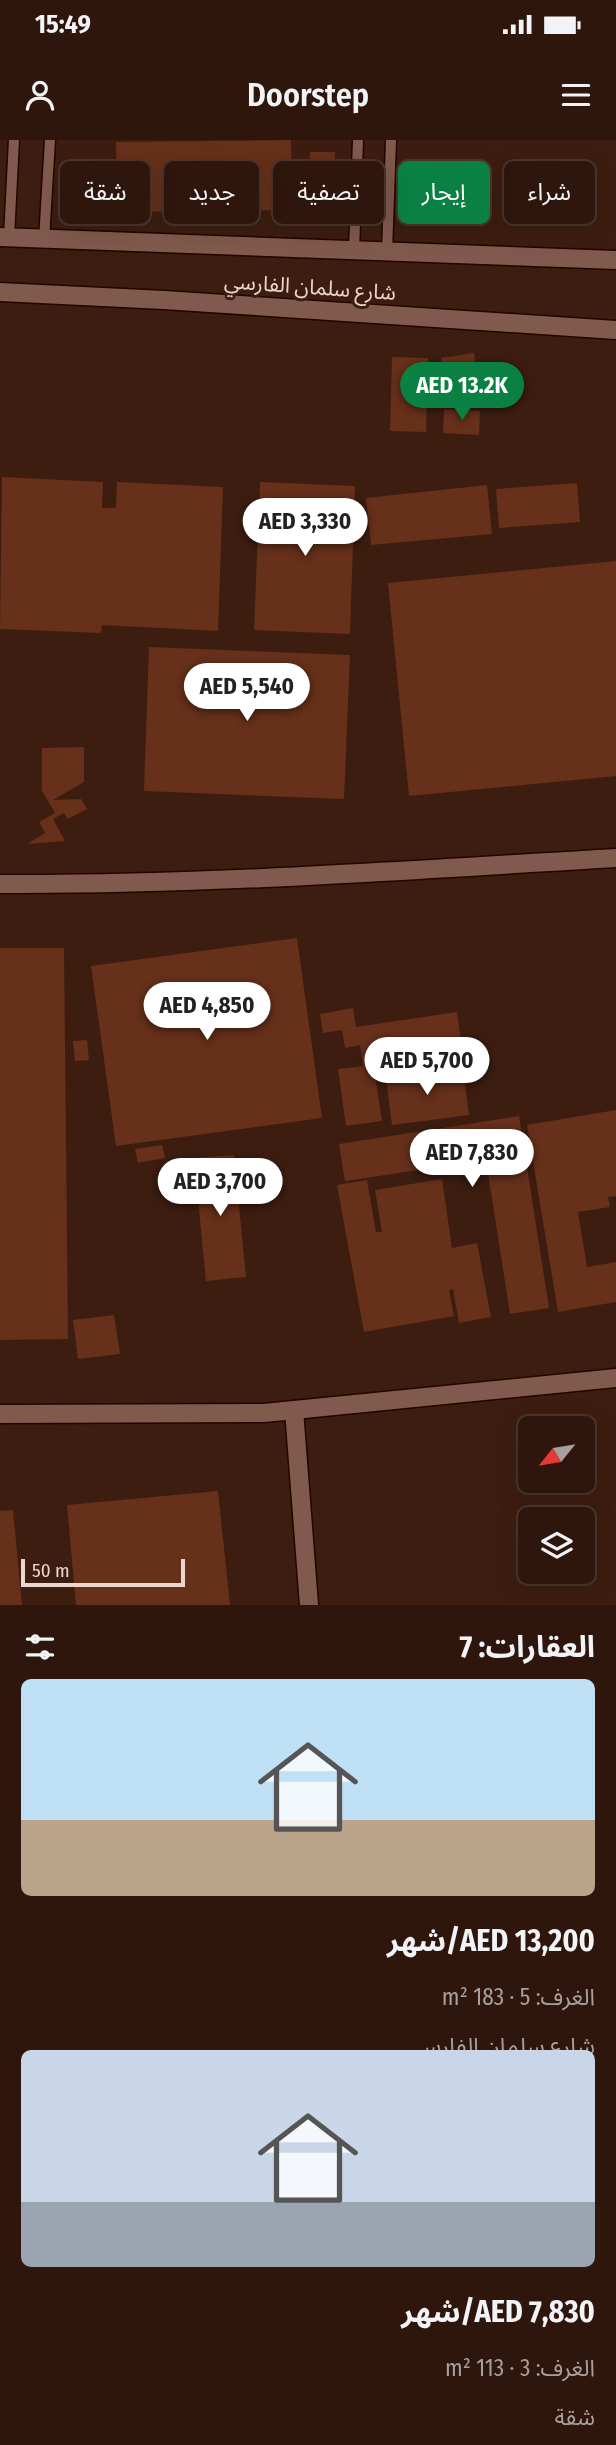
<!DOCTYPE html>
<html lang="ar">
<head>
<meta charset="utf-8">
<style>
	body { margin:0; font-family:"Fira Sans Condensed","Noto Sans Arabic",sans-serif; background:#361f15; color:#f1f3f6; direction:rtl; height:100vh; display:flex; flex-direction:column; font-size:26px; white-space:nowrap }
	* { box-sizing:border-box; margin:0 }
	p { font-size:23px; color:#a79f9d }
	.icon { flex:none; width:38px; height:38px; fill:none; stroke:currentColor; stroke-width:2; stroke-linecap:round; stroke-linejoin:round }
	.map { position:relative; height:1465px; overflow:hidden; direction:ltr }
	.drawer { display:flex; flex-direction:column; background:#2e160c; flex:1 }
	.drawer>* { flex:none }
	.banner { position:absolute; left:21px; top:21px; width:574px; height:63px; direction:rtl; display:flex; gap:14px }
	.needle { width:46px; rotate:240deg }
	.fabs { position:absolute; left:518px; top:1276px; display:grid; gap:14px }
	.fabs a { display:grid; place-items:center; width:77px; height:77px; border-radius:10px; background:#2e160c; box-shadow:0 7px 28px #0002,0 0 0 2px #49352d; font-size:35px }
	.scale { position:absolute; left:21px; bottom:18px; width:164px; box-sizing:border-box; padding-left:7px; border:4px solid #ecd6cd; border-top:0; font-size:19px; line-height:24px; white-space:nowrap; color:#ecd6cd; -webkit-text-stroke:5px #3d1d10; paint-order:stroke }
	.price { position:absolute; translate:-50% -60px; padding:0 16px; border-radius:24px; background:#fff; color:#222; font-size:23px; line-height:46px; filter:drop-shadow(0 2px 4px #0008) }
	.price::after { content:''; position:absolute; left:50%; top:42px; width:21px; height:16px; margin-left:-10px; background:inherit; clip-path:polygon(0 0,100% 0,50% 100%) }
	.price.active { background:#0b8043; color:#fff }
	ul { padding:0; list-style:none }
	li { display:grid; align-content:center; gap:14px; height:371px; padding:0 21px }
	li span { display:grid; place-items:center; height:217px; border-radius:10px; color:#555 }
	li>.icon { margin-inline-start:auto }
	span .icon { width:126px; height:126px; fill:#fffc; stroke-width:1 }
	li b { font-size:30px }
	h2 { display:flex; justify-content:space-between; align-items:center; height:84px; padding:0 21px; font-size:30px }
	.chip { padding:0 24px; border-radius:10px; background:#2e160c; box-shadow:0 7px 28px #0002,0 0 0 2px #49352d; font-size:24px; line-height:63px }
	.chip.active { background:#0b8043; color:#fff }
	.status { display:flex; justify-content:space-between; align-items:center; height:49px; padding:0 35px; background:#2e160c; direction:ltr }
	.status svg { height:19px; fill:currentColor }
	header { display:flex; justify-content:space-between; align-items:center; height:91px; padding:0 21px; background:#2e160c; font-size:32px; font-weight:600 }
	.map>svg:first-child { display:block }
</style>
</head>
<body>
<div class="status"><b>15:49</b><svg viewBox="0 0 49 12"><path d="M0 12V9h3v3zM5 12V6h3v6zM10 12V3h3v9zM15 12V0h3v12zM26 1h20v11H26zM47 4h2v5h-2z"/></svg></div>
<header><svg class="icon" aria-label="menu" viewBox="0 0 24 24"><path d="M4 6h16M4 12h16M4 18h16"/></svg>Doorstep<svg class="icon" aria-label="person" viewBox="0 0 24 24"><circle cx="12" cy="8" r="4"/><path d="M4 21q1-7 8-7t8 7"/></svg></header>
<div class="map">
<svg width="616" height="1465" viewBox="0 0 616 1465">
	<rect width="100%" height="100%" fill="#3d1d10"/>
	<!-- building -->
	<g fill="#66301a">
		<polygon points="291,0 292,70 117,72 116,2"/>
		<polygon points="310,12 335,12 334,49 309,49"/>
		<polygon points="474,213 480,260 448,265 441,218"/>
		<polygon points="392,217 428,218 426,292 390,291"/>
		<polygon points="444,269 480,271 479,295 443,293"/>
		<polygon points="2,337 103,342 102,368 116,368 117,342 223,347 218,491 102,485 101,493 0,489"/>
		<polygon points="260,342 355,346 350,494 254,490"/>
		<polygon points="577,343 580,382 499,388 496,349"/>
		<polygon points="487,345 492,394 371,405 366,358"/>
		<polygon points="616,421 616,636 409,656 388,443"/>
		<polygon points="149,507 350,515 344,659 144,651"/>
		<polygon points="84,607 84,642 53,660 81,659 87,669 68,679 64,673 53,679 65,701 27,704 45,693 39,682 55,673 42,651 42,608"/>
		<polygon points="297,798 322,978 116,1006 91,826"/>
		<polygon points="0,808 64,808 68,1199 0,1200"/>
		<polygon points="353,868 356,887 457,872 464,922 375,935 382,981 346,986 338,929 363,926 360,905 345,908 342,890 323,893 320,874"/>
		<polygon points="87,900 89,920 75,921 73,901"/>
		<polygon points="463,929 469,975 392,985 386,939"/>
		<polygon points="616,970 616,1056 608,1057 610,1067 578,1072 587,1127 616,1122 616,1162 558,1172 527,985"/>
		<polygon points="519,976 549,1168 510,1174 486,1020 345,1041 339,1004"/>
		<polygon points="162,1005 165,1018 138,1023 135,1009"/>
		<polygon points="234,1015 246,1137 206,1141 194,1018"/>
		<polygon points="442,1039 452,1108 477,1103 491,1177 459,1183 453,1149 449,1150 454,1176 364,1192 337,1045 367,1040 376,1092 382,1092 375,1050"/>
		<polygon points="114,1175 120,1214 78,1219 73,1180"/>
		<polygon points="218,1351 230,1465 76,1465 67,1365"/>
		<polygon points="13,1370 22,1465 0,1465 0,1371"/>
	</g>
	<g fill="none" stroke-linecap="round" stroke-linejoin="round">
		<!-- lane casing -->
		<g stroke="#220500" stroke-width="13">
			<g id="lane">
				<polyline points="9,97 14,0"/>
				<polyline points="44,100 50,0"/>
				<polyline points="354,111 358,0"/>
				<polyline points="387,112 391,0"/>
			</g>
		</g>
		<!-- street casing -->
		<g stroke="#220500" stroke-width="21">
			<g id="street">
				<path d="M0,744C206,745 411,730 616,718"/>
				<polyline points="294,1270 309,1465"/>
				<polyline points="0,1274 264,1273 616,1238"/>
			</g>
		</g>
		<!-- secondary casing -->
		<g stroke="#220500" stroke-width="21">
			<g id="secondary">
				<polyline points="0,97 616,120"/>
				<polyline points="0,152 164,160 616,190"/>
			</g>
		</g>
		<!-- lane -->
		<use href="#lane" stroke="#805a4c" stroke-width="10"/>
		<!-- street -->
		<use href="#street" stroke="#805a4c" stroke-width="18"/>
		<!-- secondary -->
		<use href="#secondary" stroke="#805a4c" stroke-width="18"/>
	</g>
	<g text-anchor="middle" stroke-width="6" stroke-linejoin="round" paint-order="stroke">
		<!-- street labels -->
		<g font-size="21" fill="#ecd6cd" stroke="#3d1d10">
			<text transform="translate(310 147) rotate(4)" y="7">شارع سلمان الفارسي</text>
		</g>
	</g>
</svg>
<div class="fabs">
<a><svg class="needle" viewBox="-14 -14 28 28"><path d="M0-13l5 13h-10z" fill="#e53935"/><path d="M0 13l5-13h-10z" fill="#a79f9d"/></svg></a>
<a><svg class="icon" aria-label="layers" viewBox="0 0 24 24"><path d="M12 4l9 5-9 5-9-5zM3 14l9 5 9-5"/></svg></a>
</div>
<div class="scale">50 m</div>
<b class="price active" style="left:462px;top:282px">AED 13.2K</b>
<b class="price" style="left:305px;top:418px">AED 3,330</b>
<b class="price" style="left:247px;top:583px">AED 5,540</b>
<b class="price" style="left:207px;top:902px">AED 4,850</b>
<b class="price" style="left:427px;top:957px">AED 5,700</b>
<b class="price" style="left:472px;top:1049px">AED 7,830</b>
<b class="price" style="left:220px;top:1078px">AED 3,700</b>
<div class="banner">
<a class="chip">شراء</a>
<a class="chip active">إيجار</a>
<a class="chip">تصفية</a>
<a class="chip">جديد</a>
<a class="chip">شقة</a>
</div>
</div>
<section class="drawer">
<h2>العقارات: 7<svg class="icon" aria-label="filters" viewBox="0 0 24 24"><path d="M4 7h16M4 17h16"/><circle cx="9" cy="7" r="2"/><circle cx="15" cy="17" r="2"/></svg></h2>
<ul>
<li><span style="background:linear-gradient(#bfe0f5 65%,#b9a48a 0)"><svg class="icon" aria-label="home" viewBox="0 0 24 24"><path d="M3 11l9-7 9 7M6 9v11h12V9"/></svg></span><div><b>AED 13,200/شهر</b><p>الغرف: 5 · 183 m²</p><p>شارع سلمان الفارسي</p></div></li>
<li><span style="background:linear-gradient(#c9d6e8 70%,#9aa5b1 0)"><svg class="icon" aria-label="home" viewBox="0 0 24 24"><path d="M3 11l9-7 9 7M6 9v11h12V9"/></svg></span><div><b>AED 7,830/شهر</b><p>الغرف: 3 · 113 m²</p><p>شقة</p></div></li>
</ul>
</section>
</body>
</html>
